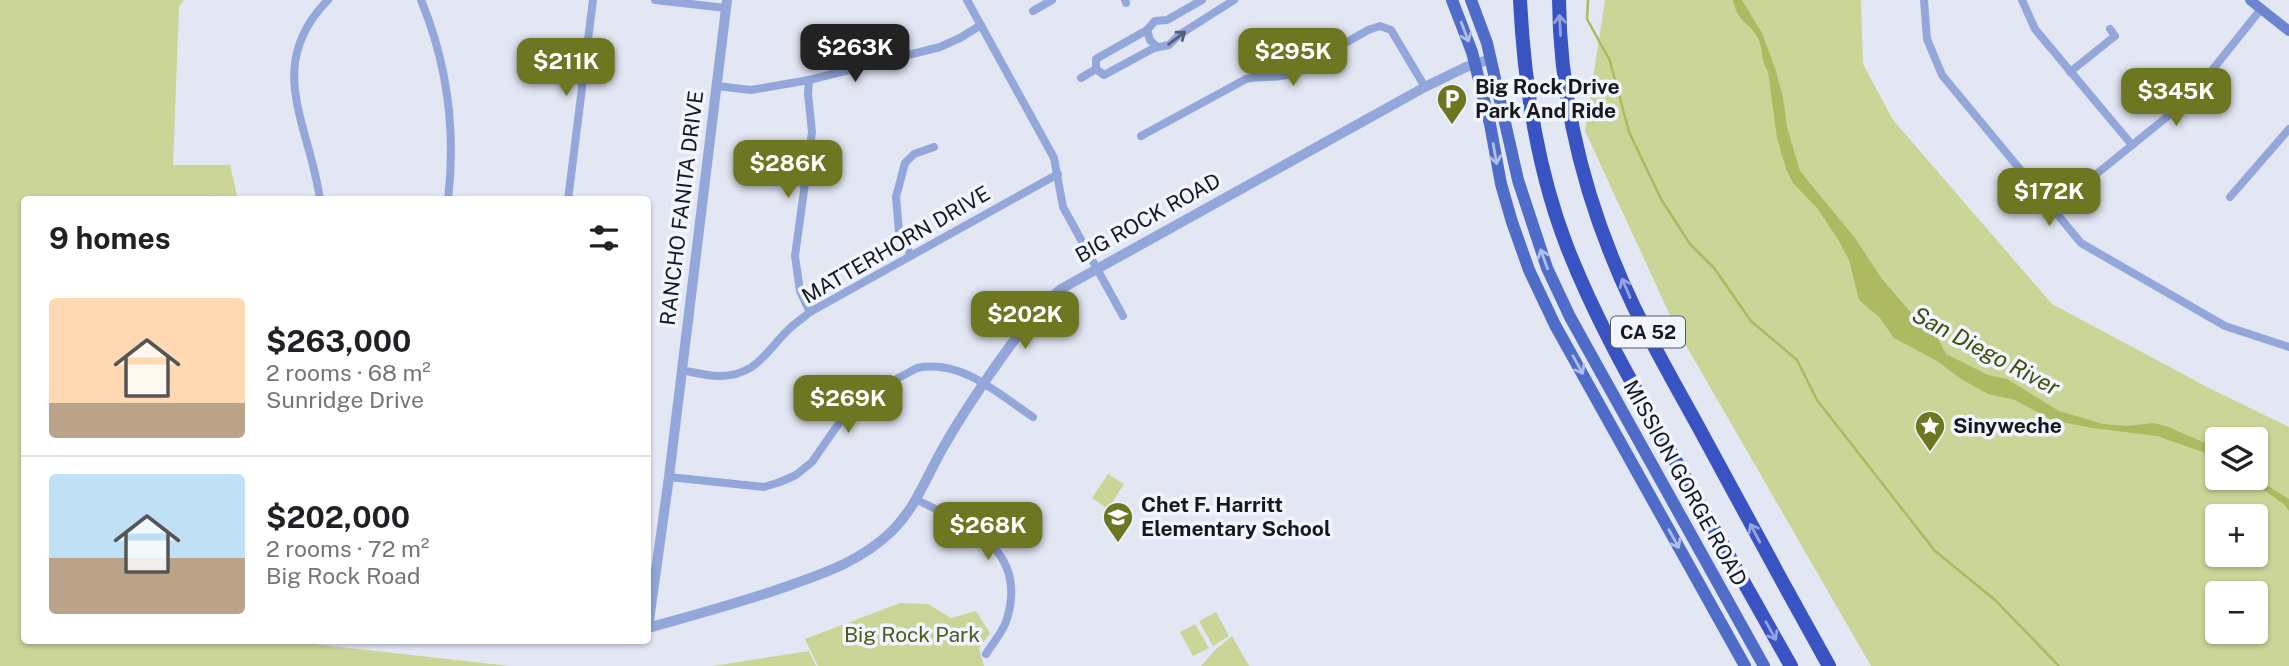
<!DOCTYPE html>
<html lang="en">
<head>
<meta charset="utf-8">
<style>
	body { margin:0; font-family:"Public Sans",sans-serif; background:#f6f6f6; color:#202124; height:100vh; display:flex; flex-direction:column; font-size:26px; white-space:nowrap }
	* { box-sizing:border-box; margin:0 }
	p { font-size:23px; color:#757577 }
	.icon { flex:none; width:38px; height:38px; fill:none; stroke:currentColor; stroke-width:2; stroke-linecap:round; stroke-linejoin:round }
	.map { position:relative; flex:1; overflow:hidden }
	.panel { position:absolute; left:21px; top:196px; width:630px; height:448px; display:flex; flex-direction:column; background:#fff; border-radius:7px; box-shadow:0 2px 5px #0004 }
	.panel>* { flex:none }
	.fabs { position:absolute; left:2205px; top:427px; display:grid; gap:14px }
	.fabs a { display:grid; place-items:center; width:63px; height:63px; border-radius:7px; background:#fff; box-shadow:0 2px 5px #0004; font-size:35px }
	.price { position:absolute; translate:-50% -60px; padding:0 16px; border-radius:14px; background:#6d7722; color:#fff; font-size:23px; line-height:46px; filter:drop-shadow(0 2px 4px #0008) }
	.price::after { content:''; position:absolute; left:50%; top:42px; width:21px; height:16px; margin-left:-10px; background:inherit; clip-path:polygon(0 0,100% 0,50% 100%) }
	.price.current { background:#222; color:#fff }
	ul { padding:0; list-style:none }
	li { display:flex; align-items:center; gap:21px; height:175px; padding:0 28px }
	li+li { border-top:2px solid #e0e0e0 }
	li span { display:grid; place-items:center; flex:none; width:196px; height:140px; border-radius:7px; color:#555 }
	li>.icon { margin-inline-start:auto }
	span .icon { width:84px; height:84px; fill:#fffc; stroke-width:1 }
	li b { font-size:30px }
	h2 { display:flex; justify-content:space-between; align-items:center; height:84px; padding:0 28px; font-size:30px }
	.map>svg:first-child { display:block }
</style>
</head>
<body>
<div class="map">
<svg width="2289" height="666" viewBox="0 0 2289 666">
	<rect width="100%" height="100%" fill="#e3e7f4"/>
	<!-- green -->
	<g fill="#cbd598" fill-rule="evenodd">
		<polygon points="0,0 184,0 179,6 173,165 230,165 238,199 24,200 24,640 286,641 511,666 0,666"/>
		<path d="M1605,0H1861L1863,64L1893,120L2052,304L2211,389L2289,427V666H1871L1676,328L1585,131ZM2217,439H2256V478H2217ZM2217,516H2256V555H2217ZM2217,593H2256V632H2217Z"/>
		<polygon points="1108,474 1124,484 1108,509 1092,498"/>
		<polygon points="900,603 928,604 951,618 976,611 990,633 979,648 984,666 818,666 805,639"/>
		<polygon points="1216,612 1229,636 1213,646 1199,621"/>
		<polygon points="1195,624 1209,648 1193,656 1180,632"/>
		<polygon points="1232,636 1249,666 1201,666 1215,650"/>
		<polygon points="809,651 816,666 713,666"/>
	</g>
	<!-- water -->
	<g fill="#adba61">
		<path d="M1733,0H1742L1762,33L1775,68L1783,97L1787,127L1800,171L1855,238L1882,279L1914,316L1936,335L1946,354L1988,375L2007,379L2059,411L2103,424L2127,426L2153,423L2166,426L2217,448V457L2157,436L2092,428L2052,420L2015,400L1988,394L1961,379L1937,361L1894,338L1880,318L1859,300L1849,260L1839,241L1817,208L1793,183L1786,169L1777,138L1768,72C1761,61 1763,49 1758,38C1751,23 1737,23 1733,0Z"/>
		<polygon points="2247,478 2255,478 2289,499 2289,511 2285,505"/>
	</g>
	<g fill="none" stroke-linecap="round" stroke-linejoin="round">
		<!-- stream -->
		<polyline stroke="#adba61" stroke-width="2.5" points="1588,0 1587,19 1610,61 1629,132 1661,199 1690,244 1714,268 1751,321 1797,360 1817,400 1935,551 1995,600 2059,666"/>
		<!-- minor -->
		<g stroke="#93a7da" stroke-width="8">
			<path d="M421,0C447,63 456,132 448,200"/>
			<polyline points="655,0 726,8"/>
			<polyline points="967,0 1054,158 1063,207 1123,316"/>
			<polyline points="1125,0 1126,3"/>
			<polyline points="1924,0 1927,39 1942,75 2081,243 2225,326 2289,347"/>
			<polyline points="2022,0 2035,29 2132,145"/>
			<polyline points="1033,11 1052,0"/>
			<polyline points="1147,30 1150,40 1157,47"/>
			<polyline points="1096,69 1104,75 1154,48 1169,45 1179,35 1234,0"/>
			<polyline points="1096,69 1096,59 1147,30 1155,21 1167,20 1202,0"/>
			<polyline points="2070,72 2115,36 2110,29"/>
			<polyline points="1081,78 1096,69"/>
			<polyline points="809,80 808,94 812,132 795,256 800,291 810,312"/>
			<polyline points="717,86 751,90 809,80 940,47 960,38 981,25"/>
			<path d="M1141,136L1246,79C1261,75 1275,79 1291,74L1368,30L1380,26L1391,30L1425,87"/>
			<polyline points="2230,197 2289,129"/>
			<path d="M320,200C310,125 263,66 328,0"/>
			<polyline points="568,200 593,0"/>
			<polyline points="2052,210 2189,99 2261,9"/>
			<polyline points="911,256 899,232 896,197 905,163 914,154 934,147"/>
			<path d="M681,370C693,372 706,376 719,376C754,376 764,355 785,333C792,325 802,319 810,312L1058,174"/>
			<path d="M669,477L764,487L780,482L796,475L812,462L844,416L861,398L917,368C962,359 998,394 1033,417"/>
			<path d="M917,500C969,525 1030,550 1006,622C1001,634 993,643 986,654"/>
		</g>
		<!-- tertiary -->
		<path stroke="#93a7da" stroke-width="10" d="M727,0L669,477L648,628C694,615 740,603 785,587C825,573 861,561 892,531C918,505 928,472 947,441C960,418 975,396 990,374C1012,343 1032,313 1061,289L1425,87L1466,67L1491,59"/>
		<!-- secondary -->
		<polyline stroke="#6b85d1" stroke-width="10" points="2250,0 2289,31"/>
		<!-- primary -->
		<g stroke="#4f6cc9" stroke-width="12">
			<polyline points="1452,0 1472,52 1490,124 1501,184 1512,222 1529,270 1555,325 1745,666"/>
			<polyline points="1471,0 1487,43 1518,180 1547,268 1570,317 1764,666"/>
		</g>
		<!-- motorway -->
		<g stroke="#3954c2" stroke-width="14">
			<path d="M1520,0C1524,82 1537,168 1566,244C1594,317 1633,385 1671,453C1711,524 1751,595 1791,666"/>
			<path d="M1559,0C1560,106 1588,211 1634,307C1654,348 1677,388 1699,428C1742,508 1785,587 1829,666"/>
		</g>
	</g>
	<!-- one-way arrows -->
	<defs><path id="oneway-shaft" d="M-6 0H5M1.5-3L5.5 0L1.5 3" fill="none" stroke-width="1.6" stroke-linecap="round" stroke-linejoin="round" transform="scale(1.75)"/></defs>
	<g stroke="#95a4e0">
		<use href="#oneway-shaft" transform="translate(1560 25) rotate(-93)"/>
		<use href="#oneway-shaft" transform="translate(1626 288) rotate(-113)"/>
		<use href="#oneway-shaft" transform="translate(1755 533) rotate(-118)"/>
		<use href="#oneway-shaft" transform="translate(1771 631) rotate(61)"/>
	</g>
	<g stroke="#b0bee9">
		<use href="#oneway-shaft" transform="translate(1465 32) rotate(69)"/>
		<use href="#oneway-shaft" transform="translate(1495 154) rotate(80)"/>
		<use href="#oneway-shaft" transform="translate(1544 259) rotate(-110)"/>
		<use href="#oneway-shaft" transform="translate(1578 365) rotate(61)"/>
		<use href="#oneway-shaft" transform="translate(1674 539) rotate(61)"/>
	</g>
	<use stroke="#54607b" href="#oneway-shaft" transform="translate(1177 38) rotate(-37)"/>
	<!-- icons -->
	<defs>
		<g id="parking-pin" transform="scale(1.575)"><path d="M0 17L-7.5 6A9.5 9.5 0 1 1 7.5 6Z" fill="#6d7722" stroke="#f1f5ff"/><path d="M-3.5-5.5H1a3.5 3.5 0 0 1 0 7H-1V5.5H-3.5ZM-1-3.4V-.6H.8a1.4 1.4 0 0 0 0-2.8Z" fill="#fff"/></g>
		<g id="sight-pin" transform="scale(1.575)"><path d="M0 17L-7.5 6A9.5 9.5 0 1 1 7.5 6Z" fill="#6d7722" stroke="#f1f5ff"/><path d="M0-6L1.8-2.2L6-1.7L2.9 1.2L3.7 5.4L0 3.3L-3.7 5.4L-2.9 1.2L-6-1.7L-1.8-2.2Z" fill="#fff"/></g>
		<g id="school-pin" transform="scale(1.575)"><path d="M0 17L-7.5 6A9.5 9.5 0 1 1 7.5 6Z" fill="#6d7722" stroke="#f1f5ff"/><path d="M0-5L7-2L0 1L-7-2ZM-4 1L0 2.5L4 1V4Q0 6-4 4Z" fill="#fff"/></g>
	</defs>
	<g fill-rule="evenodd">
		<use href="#parking-pin" x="1452" y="99"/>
		<use href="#sight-pin" x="1930" y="426"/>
		<use href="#school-pin" x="1118" y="517"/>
	</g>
	<g text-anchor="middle" stroke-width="7" stroke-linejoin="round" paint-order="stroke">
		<!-- shield labels -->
		<rect fill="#f1f5ff" stroke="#585a60" stroke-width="2" x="1611" y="316.5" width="74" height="31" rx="5"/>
		<g font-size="19" font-weight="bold" fill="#16181c">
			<text x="1648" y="339">CA 52</text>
		</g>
		<!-- poi labels -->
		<g font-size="21" font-weight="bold" fill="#16181c" stroke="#f1f5ff" text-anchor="start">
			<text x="1475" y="94">Big Rock Drive<tspan x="1475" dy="24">Park And Ride</tspan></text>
			<text x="1953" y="433">Sinyweche</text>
			<text x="1141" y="512">Chet F. Harritt<tspan x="1141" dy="24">Elementary School</tspan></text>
		</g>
		<!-- street labels -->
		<g font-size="21" fill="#16181c" stroke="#f1f5ff">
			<text transform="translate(682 208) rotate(-83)" y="7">RANCHO FANITA DRIVE</text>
			<text transform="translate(1148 218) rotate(-29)" y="7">BIG ROCK ROAD</text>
			<text transform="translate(896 245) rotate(-30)" y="7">MATTERHORN DRIVE</text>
			<text transform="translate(1685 483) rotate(61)" y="7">MISSION GORGE ROAD</text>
		</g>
		<!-- park labels -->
		<g font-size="21" fill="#515818" stroke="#f1f5ff">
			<text x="912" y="642">Big Rock Park</text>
		</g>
		<!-- water labels -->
		<g font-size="23" font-style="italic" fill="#464d08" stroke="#f1f5ff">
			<text transform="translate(1986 351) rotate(28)" y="8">San Diego River</text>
		</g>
	</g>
</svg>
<div class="fabs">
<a><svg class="icon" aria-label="layers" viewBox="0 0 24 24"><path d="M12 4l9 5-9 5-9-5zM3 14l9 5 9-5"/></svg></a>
<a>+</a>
<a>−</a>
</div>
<b class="price current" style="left:855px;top:84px">$263K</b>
<b class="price" style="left:1293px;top:88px">$295K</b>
<b class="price" style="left:566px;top:98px">$211K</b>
<b class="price" style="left:2176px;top:128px">$345K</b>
<b class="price" style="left:788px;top:200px">$286K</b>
<b class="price" style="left:2049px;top:228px">$172K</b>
<b class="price" style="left:1025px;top:351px">$202K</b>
<b class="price" style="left:848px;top:435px">$269K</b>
<b class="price" style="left:988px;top:562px">$268K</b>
<section class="panel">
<h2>9 homes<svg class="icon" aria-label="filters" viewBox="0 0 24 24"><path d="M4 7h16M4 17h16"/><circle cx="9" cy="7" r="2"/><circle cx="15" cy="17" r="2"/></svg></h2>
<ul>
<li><span style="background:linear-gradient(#ffd9b3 75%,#b9a48a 0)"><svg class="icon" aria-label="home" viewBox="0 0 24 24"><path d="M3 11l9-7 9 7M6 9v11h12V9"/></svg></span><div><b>$263,000</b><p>2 rooms · 68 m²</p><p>Sunridge Drive</p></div></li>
<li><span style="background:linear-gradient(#bfe0f5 60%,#b9a48a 0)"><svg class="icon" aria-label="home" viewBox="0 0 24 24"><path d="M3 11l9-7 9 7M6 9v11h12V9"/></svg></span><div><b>$202,000</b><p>2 rooms · 72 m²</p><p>Big Rock Road</p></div></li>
</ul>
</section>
</div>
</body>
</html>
